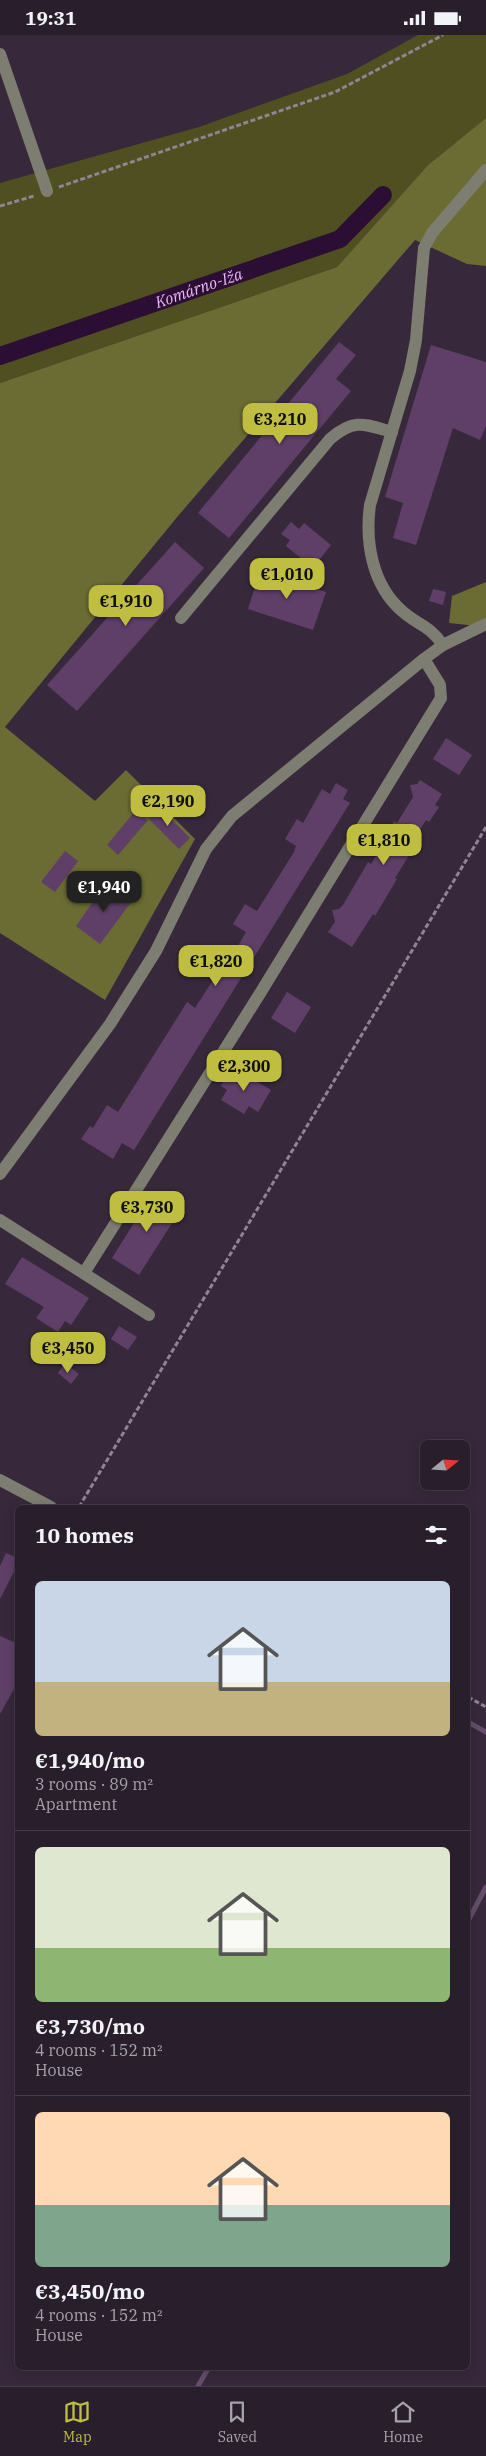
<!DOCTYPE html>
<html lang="en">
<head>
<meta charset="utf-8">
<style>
	body { margin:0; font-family:"IBM Plex Serif",serif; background:#312734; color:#f1f3f6; height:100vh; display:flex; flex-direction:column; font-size:19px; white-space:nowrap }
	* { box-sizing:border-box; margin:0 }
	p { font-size:16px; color:#a5a2a9 }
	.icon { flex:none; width:28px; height:28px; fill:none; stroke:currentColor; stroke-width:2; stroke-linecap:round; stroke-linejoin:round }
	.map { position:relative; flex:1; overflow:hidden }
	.panel { position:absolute; left:15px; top:1470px; width:455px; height:865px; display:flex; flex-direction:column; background:#291f2c; border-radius:8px; box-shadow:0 2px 12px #0003,0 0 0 1px #453d48 }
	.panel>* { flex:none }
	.needle { width:32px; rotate:72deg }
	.tools { position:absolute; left:420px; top:1405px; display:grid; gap:10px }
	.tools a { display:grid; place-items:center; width:50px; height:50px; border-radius:8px; background:#291f2c; box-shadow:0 2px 12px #0003,0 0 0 1px #453d48; font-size:25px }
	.price { position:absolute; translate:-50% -42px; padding:0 11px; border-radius:10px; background:#bfbe41; color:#111; font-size:16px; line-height:32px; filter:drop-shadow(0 1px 2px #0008) }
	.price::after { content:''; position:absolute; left:50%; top:30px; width:15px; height:11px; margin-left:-8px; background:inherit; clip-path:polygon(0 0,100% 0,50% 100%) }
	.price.active { background:#222; color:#fff }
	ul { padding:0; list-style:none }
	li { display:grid; align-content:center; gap:10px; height:265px; padding:0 20px }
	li+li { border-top:1px solid #453d48 }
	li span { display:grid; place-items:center; height:155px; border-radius:8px; color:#555 }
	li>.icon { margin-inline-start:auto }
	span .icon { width:90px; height:90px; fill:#fffc; stroke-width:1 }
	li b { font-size:21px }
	h2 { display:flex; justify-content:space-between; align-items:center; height:60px; padding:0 20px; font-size:21px }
	.status { display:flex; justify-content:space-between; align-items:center; height:35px; padding:0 25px; background:#291f2c; direction:ltr }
	.status svg { height:14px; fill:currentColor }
	.tab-bar { display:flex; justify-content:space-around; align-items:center; height:70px; border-top:1px solid #453d48; background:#291f2c; font-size:14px; color:#a5a2a9 }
	.tab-bar a { display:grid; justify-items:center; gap:2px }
	.tab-bar .active { color:#bfbe41 }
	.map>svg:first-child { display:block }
</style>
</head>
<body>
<div class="status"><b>19:31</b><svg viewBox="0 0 49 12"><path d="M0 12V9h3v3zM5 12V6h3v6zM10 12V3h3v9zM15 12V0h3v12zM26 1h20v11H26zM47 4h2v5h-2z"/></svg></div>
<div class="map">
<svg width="486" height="2351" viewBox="0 0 486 2351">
	<rect width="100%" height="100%" fill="#37293b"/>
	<!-- green -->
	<polygon fill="#4f4f21" points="418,0 486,0 486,83 428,130 337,232 0,348 0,148 199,92 347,39"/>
	<!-- forest -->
	<g fill="#6b6b34">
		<polygon points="486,83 486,231 467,229 415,205 178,481 5,692 95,766 126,735 195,804 105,965 0,898 0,348 337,232 428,130"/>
		<polygon points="486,547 486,592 449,588 452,561"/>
	</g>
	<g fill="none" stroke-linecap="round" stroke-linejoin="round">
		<!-- stream -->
		<g stroke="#654d6b" stroke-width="5">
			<polyline points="468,1687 486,1697"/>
			<polyline points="468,1886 486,1852"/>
			<polyline points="198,2351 209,2332"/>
		</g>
		<!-- canal -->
		<path stroke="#2c0e34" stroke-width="18" id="s1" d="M0,321L340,204L383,160"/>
	</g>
	<!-- building -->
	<g fill="#5f3f68">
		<polygon points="339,307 356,320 336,344 351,356 229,503 198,478"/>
		<polygon points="431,310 486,327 486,391 480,405 453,393 416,510 393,503 403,468 385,462"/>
		<polygon points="291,487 299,494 304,488 331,510 313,533 286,511 290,505 281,499"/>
		<polygon points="175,507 204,533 77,676 47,650"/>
		<polygon points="260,536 326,557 313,595 248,574"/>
		<polygon points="433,554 446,557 443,570 429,566"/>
		<polygon points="446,703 472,720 459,740 433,724"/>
		<polygon points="420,745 442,759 435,770 439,772 429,787 426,785 410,811 413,814 395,843 397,844 375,881 373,879 352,912 328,897 335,887 332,875 339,874 343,870 368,827 371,829 387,803 383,793 392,790 394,786 397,788 413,762 410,750 417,749"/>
		<polygon points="336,748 348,755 343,764 350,768 134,1115 122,1108 113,1124 81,1104 90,1091 93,1093 107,1070 118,1077 187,967 195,973 222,931 225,933 246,897 233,889 245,869 257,876 294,817 296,811 285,804 297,784 303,788 322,754 330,759"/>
		<polygon points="158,771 190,803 179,814 147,782"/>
		<polygon points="136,775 148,785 118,820 107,810"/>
		<polygon points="65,816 78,826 55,857 41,847"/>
		<polygon points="107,847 132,866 100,909 76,891"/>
		<polygon points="287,957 311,972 295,998 271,983"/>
		<polygon points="232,1032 271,1055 258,1077 249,1071 244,1079 221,1065 227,1055 221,1051"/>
		<polygon points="154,1156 181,1174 139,1240 112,1223"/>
		<polygon points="22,1222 89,1263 71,1290 65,1286 58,1297 36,1283 44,1272 5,1249"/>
		<polygon points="119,1291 137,1302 128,1315 111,1304"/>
		<polygon points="65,1328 79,1339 71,1349 58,1338"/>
		<polygon points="6,1518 18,1523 18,1529 0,1564 0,1531"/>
		<polygon points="0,1601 18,1609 18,1647 0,1679"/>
	</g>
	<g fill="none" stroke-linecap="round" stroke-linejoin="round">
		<!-- path -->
		<g stroke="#908493" stroke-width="3" stroke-dasharray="5 2.5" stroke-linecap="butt">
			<polyline points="59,152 335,57 443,0"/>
			<polyline points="0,171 34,161"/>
			<polyline points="79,1472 486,792"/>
			<polyline points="468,1662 486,1672"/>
		</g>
		<!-- minor -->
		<g stroke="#7d7d71" stroke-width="12">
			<polyline points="0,19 47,156"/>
			<path d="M181,583L330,404C354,383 364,389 392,397"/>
			<path d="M443,610C428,589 419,591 402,576C372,550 365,507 370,470L410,336L416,305L424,213L432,198L486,135"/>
			<polyline points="0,1139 110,989 156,916 206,814 232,781 424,624 443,610 486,589"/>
			<polyline points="0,1185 149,1280"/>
			<polyline points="84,1238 259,960 441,663 440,650 424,624"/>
			<polyline points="0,1445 51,1472"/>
		</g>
	</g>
	<g text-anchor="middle" stroke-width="4" stroke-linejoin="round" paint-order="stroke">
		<!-- water labels -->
		<g font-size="16" font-style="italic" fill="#ebb6f9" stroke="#2d1f31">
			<text dy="6" stroke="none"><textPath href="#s1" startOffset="210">Komárno-Iža</textPath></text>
		</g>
	</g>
</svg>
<div class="tools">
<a><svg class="needle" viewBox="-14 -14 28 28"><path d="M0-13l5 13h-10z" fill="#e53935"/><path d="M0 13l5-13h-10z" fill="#a5a2a9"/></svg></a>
</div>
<b class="price" style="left:280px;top:410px">€3,210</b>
<b class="price" style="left:287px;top:565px">€1,010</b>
<b class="price" style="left:126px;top:592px">€1,910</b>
<b class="price" style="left:168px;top:792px">€2,190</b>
<b class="price" style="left:384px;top:831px">€1,810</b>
<b class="price active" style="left:104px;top:878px">€1,940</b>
<b class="price" style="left:216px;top:952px">€1,820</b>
<b class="price" style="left:244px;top:1057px">€2,300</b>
<b class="price" style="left:147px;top:1198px">€3,730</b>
<b class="price" style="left:68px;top:1339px">€3,450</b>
<section class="panel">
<h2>10 homes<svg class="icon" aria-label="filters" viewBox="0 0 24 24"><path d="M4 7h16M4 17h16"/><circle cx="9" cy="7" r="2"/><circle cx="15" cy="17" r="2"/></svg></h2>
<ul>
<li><span style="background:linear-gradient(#c9d6e8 65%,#c2b280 0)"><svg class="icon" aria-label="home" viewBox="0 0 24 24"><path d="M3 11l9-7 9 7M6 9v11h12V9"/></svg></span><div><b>€1,940/mo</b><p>3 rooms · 89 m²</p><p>Apartment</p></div></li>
<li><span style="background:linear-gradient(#dfe7d0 65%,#8fb573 0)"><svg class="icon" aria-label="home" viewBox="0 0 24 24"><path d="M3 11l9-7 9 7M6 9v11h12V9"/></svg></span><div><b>€3,730/mo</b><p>4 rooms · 152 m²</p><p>House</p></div></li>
<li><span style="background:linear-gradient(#ffd9b3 60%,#7fa58c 0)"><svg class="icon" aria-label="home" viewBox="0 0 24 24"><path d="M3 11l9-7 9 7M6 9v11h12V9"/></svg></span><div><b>€3,450/mo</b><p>4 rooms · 152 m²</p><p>House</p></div></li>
</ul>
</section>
</div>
<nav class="tab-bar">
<a class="active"><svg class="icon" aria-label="map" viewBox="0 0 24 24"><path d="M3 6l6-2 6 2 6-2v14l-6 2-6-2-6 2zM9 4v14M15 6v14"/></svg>Map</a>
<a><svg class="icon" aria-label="saved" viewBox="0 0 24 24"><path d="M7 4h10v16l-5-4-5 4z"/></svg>Saved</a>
<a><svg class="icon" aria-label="home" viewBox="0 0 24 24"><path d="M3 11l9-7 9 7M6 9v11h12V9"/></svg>Home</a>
</nav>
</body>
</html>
